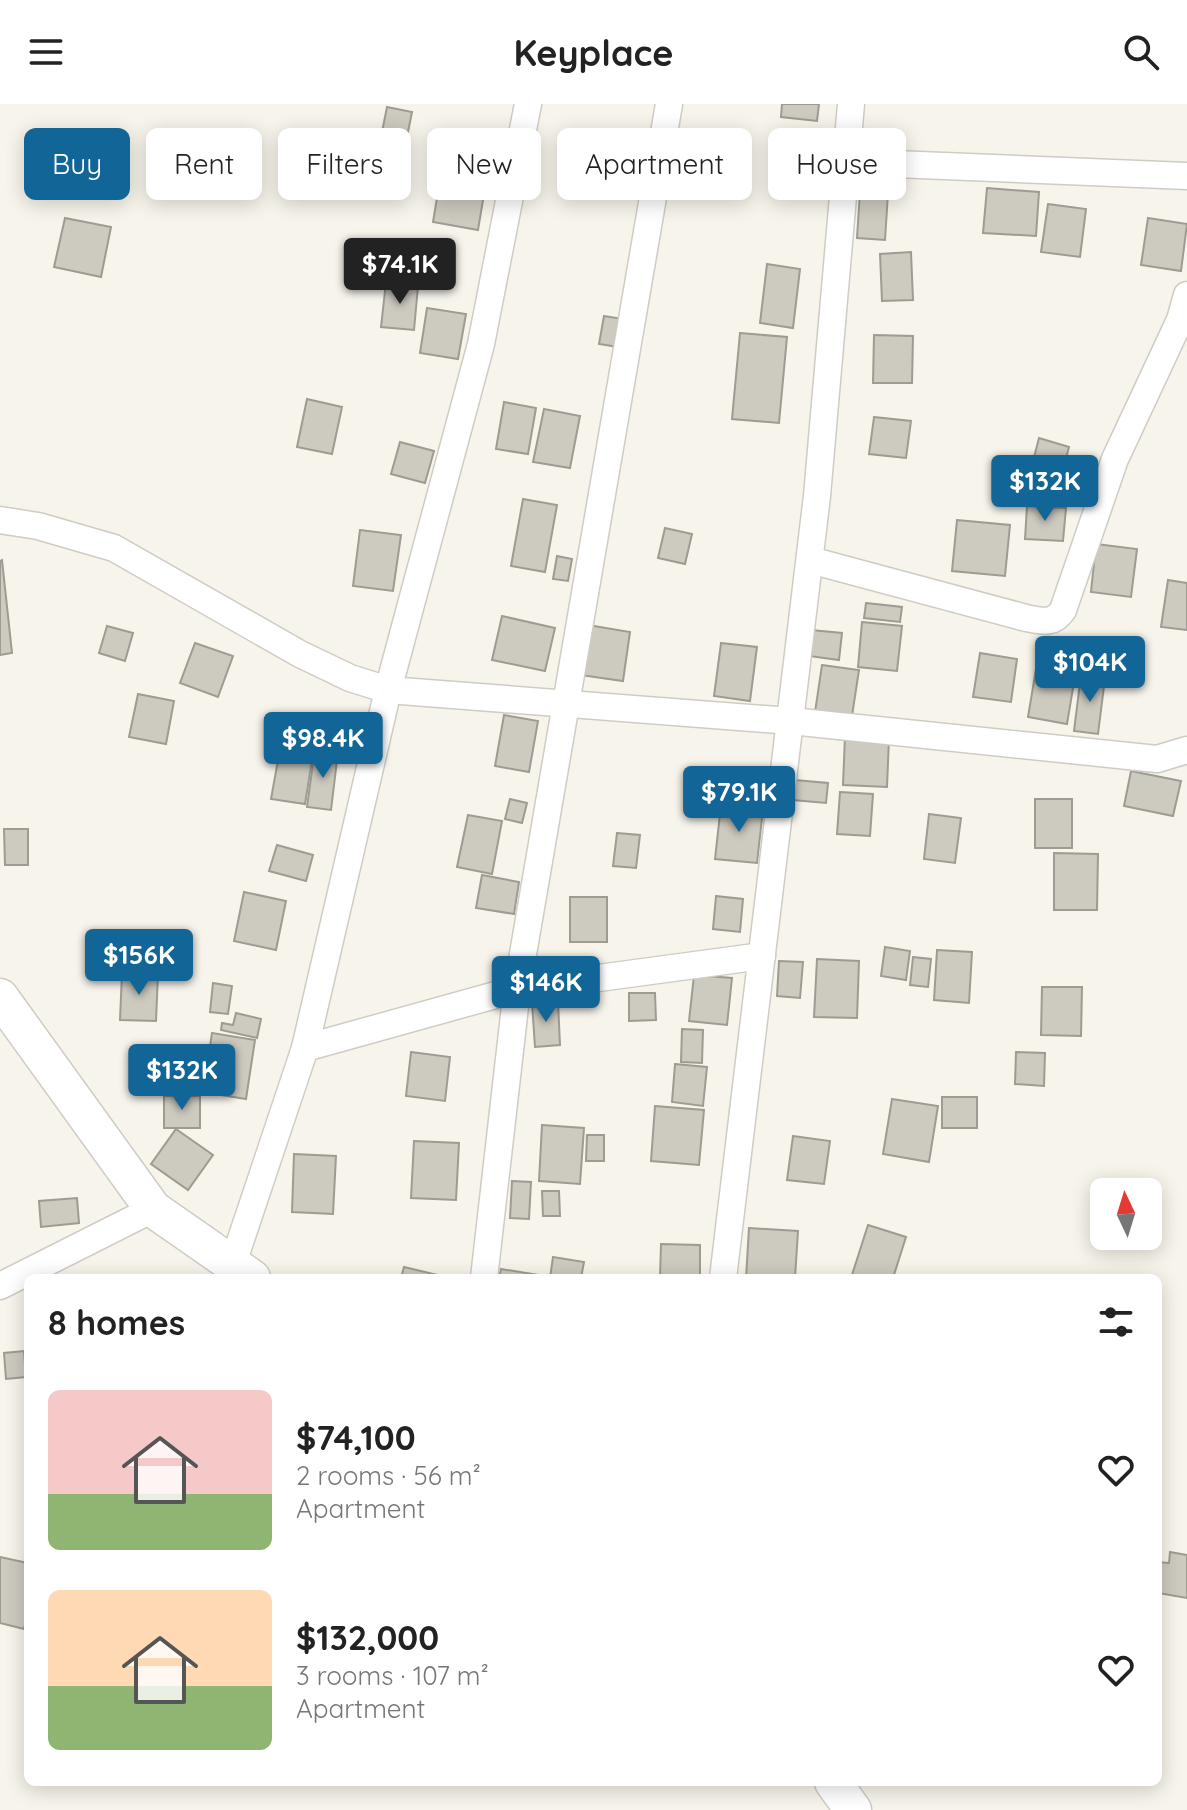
<!DOCTYPE html>
<html lang="en">
<head>
<meta charset="utf-8">
<style>
	body { margin:0; font-family:Quicksand,sans-serif; background:#f2f2f2; color:#222; height:100vh; display:flex; flex-direction:column; font-size:30px; white-space:nowrap }
	* { box-sizing:border-box; margin:0 }
	p { font-size:26px; color:#767676 }
	.icon { flex:none; width:44px; height:44px; fill:none; stroke:currentColor; stroke-width:2; stroke-linecap:round; stroke-linejoin:round }
	.map { position:relative; flex:1; overflow:hidden }
	.details { position:absolute; left:24px; top:1170px; width:1138px; height:512px; display:flex; flex-direction:column; background:#fff; border-radius:12px; box-shadow:0 4px 20px #0003 }
	.details>* { flex:none }
	.hud { position:absolute; left:24px; top:24px; width:1140px; height:72px; display:flex; gap:16px }
	.needle { width:52px; rotate:356deg }
	.fabs { position:absolute; left:1090px; top:1074px; display:grid; gap:16px }
	.fabs a { display:grid; place-items:center; width:72px; height:72px; border-radius:12px; background:#fff; box-shadow:0 4px 20px #0003; font-size:40px }
	.price { position:absolute; translate:-50% -68px; padding:0 18px; border-radius:8px; background:#126697; color:#fff; font-size:26px; line-height:52px; filter:drop-shadow(0 2px 4px #0008) }
	.price::after { content:''; position:absolute; left:50%; top:48px; width:24px; height:18px; margin-left:-12px; background:inherit; clip-path:polygon(0 0,100% 0,50% 100%) }
	.price.active { background:#222; color:#fff }
	ul { padding:0; list-style:none }
	li { display:flex; align-items:center; gap:24px; height:200px; padding:0 24px }
	li span { display:grid; place-items:center; flex:none; width:224px; height:160px; border-radius:12px; color:#555 }
	li>.icon { margin-inline-start:auto }
	span .icon { width:96px; height:96px; fill:#fffc; stroke-width:1 }
	li b { font-size:34px }
	h2 { display:flex; justify-content:space-between; align-items:center; height:96px; padding:0 24px; font-size:34px }
	.chip { padding:0 28px; border-radius:12px; background:#fff; box-shadow:0 4px 20px #0003; font-size:28px; line-height:72px }
	.chip.active { background:#126697; color:#fff }
	header { display:flex; justify-content:space-between; align-items:center; height:104px; padding:0 24px; background:#fff; font-size:36px; font-weight:700 }
	.map>svg:first-child { display:block }
</style>
</head>
<body>
<header><svg class="icon" aria-label="menu" viewBox="0 0 24 24"><path d="M4 6h16M4 12h16M4 18h16"/></svg>Keyplace<svg class="icon" aria-label="search" viewBox="0 0 24 24"><circle cx="10" cy="10" r="6"/><path d="M15 15l6 6"/></svg></header>
<div class="map">
<svg width="1187" height="1706" viewBox="0 0 1187 1706">
	<rect width="100%" height="100%" fill="#f7f4eb"/>
	<!-- building -->
	<g fill="#cdcac0" stroke="#9e9b92" stroke-width="2">
		<polygon points="782,0 819,0 817,17 781,13"/>
		<polygon points="387,3 412,8 405,43 380,38"/>
		<polygon points="442,64 487,72 478,126 433,118"/>
		<polygon points="987,84 1039,88 1036,132 983,129"/>
		<polygon points="860,88 888,89 885,136 857,134"/>
		<polygon points="1048,100 1086,105 1080,153 1041,148"/>
		<polygon points="65,114 111,123 101,173 54,163"/>
		<polygon points="1148,114 1187,120 1181,167 1141,161"/>
		<polygon points="911,148 913,196 882,197 880,150"/>
		<polygon points="767,160 800,165 793,224 760,219"/>
		<polygon points="386,178 418,182 414,226 381,223"/>
		<polygon points="427,204 466,210 458,255 420,249"/>
		<polygon points="604,212 623,215 618,243 599,240"/>
		<polygon points="740,229 787,233 779,319 732,315"/>
		<polygon points="874,231 913,232 912,279 873,279"/>
		<polygon points="307,295 342,303 332,350 297,343"/>
		<polygon points="504,298 536,304 528,350 496,345"/>
		<polygon points="544,305 580,312 570,364 533,358"/>
		<polygon points="874,313 911,317 906,354 869,350"/>
		<polygon points="1039,334 1069,343 1056,392 1026,384"/>
		<polygon points="400,338 434,347 425,379 391,370"/>
		<polygon points="523,395 557,401 545,468 511,462"/>
		<polygon points="1027,402 1066,404 1063,437 1025,435"/>
		<polygon points="957,416 1010,421 1005,472 952,467"/>
		<polygon points="665,424 692,430 685,460 658,454"/>
		<polygon points="360,426 401,431 393,487 353,482"/>
		<polygon points="1096,440 1137,445 1131,493 1091,488"/>
		<polygon points="557,452 572,455 568,477 553,475"/>
		<polygon points="2,456 12,549 0,551 0,457"/>
		<polygon points="1168,476 1187,479 1187,526 1161,523"/>
		<polygon points="866,499 902,503 900,518 864,514"/>
		<polygon points="502,512 555,524 545,567 492,556"/>
		<polygon points="862,518 902,522 897,567 858,563"/>
		<polygon points="588,521 630,528 623,577 580,571"/>
		<polygon points="107,522 133,529 125,557 99,549"/>
		<polygon points="811,526 842,529 839,556 809,552"/>
		<polygon points="195,539 233,552 218,593 180,579"/>
		<polygon points="721,539 757,543 750,597 714,592"/>
		<polygon points="1056,541 1079,544 1077,559 1054,556"/>
		<polygon points="980,549 1017,555 1011,598 973,593"/>
		<polygon points="1037,559 1076,566 1067,620 1028,613"/>
		<polygon points="822,561 859,566 852,612 815,608"/>
		<polygon points="1081,571 1105,574 1098,630 1074,627"/>
		<polygon points="138,590 174,597 166,640 129,633"/>
		<polygon points="504,611 538,617 529,668 495,662"/>
		<polygon points="845,632 889,634 887,683 843,681"/>
		<polygon points="280,645 313,650 305,700 271,695"/>
		<polygon points="315,645 338,648 331,706 307,703"/>
		<polygon points="1131,667 1181,677 1173,712 1124,702"/>
		<polygon points="795,676 828,679 826,699 793,696"/>
		<polygon points="840,688 873,690 870,732 837,730"/>
		<polygon points="510,695 527,699 522,719 505,715"/>
		<rect x="1035" y="695" width="37" height="49"/>
		<polygon points="721,701 763,705 757,759 715,755"/>
		<polygon points="929,710 961,714 955,759 924,755"/>
		<polygon points="468,711 502,717 492,770 457,763"/>
		<polygon points="4,725 28,725 28,761 5,761"/>
		<polygon points="617,729 640,731 636,764 613,762"/>
		<polygon points="277,741 313,751 306,777 269,767"/>
		<polygon points="1054,749 1098,750 1097,806 1054,806"/>
		<polygon points="482,771 519,778 514,810 476,804"/>
		<polygon points="244,788 286,797 276,846 234,837"/>
		<polygon points="716,792 743,795 740,828 713,825"/>
		<rect x="570" y="793" width="37" height="45"/>
		<polygon points="885,843 910,847 906,876 881,872"/>
		<polygon points="937,846 972,848 969,899 934,896"/>
		<polygon points="913,853 931,855 928,883 910,881"/>
		<polygon points="817,855 859,857 857,914 814,913"/>
		<polygon points="779,857 803,858 800,894 777,892"/>
		<polygon points="122,869 158,870 156,917 120,916"/>
		<polygon points="694,871 732,874 727,921 689,917"/>
		<polygon points="213,879 232,882 228,910 210,908"/>
		<polygon points="1042,883 1082,883 1081,932 1041,931"/>
		<polygon points="629,889 655,889 656,916 629,917"/>
		<polygon points="558,898 560,941 535,943 532,899"/>
		<polygon points="236,909 261,915 257,934 221,926 222,919 233,921"/>
		<polygon points="682,925 703,926 702,959 681,958"/>
		<polygon points="212,929 255,936 246,995 203,988"/>
		<polygon points="411,948 450,953 445,997 406,992"/>
		<polygon points="1016,948 1045,949 1044,982 1015,980"/>
		<polygon points="675,960 707,963 703,1002 672,998"/>
		<rect x="164" y="992" width="36" height="32"/>
		<rect x="942" y="993" width="35" height="31"/>
		<polygon points="892,995 938,1002 929,1058 883,1050"/>
		<polygon points="655,1002 704,1006 699,1061 651,1057"/>
		<polygon points="542,1021 584,1024 580,1080 539,1077"/>
		<polygon points="176,1025 213,1051 188,1086 151,1060"/>
		<polygon points="587,1031 604,1031 604,1057 586,1057"/>
		<polygon points="793,1032 830,1037 824,1080 787,1076"/>
		<polygon points="414,1037 459,1039 456,1096 411,1094"/>
		<polygon points="294,1050 336,1052 333,1110 292,1108"/>
		<polygon points="512,1077 531,1078 529,1115 510,1114"/>
		<polygon points="542,1087 559,1087 560,1112 543,1112"/>
		<polygon points="77,1094 79,1119 41,1123 39,1097"/>
		<polygon points="868,1121 906,1133 893,1174 851,1174"/>
		<polygon points="749,1124 798,1127 795,1174 746,1174"/>
		<polygon points="661,1140 700,1141 700,1174 660,1174"/>
		<polygon points="553,1153 584,1158 581,1174 550,1174"/>
		<polygon points="404,1163 450,1174 401,1174"/>
		<polygon points="501,1165 539,1171 538,1174 499,1174"/>
		<polygon points="24,1247 26,1273 6,1275 4,1249"/>
		<polygon points="1170,1448 1187,1451 1187,1494 1158,1489 1158,1458 1169,1459"/>
		<polygon points="0,1453 28,1459 28,1508 24,1525 0,1519"/>
	</g>
	<g fill="none" stroke-linecap="round" stroke-linejoin="round">
		<!-- minor casing -->
		<g stroke="#cfccc3" stroke-width="29">
			<g id="minor">
				<polyline points="846,58 1187,72"/>
				<polyline points="0,416 38,422 114,444 300,550 350,574 388,586 791,617 1157,655 1187,646"/>
				<path d="M810,456L1026,514C1042,517 1053,521 1063,506L1115,355L1180,216L1187,191"/>
				<polyline points="305,944 517,885 762,852"/>
				<polyline points="233,1159 305,944 388,586 481,240 528,0"/>
				<polyline points="484,1174 517,885 669,0"/>
				<polyline points="723,1174 817,392 851,0"/>
				<polyline points="0,1182 153,1105"/>
			</g>
		</g>
		<!-- secondary casing -->
		<g stroke="#cfccc3" stroke-width="39">
			<g id="secondary">
				<polyline points="0,893 153,1105 252,1174"/>
				<polyline points="833,1678 853,1706"/>
			</g>
		</g>
		<!-- minor -->
		<use href="#minor" stroke="#fff" stroke-width="26"/>
		<!-- secondary -->
		<use href="#secondary" stroke="#fff" stroke-width="36"/>
	</g>
</svg>
<div class="fabs">
<a><svg class="needle" viewBox="-14 -14 28 28"><path d="M0-13l5 13h-10z" fill="#e53935"/><path d="M0 13l5-13h-10z" fill="#767676"/></svg></a>
</div>
<b class="price active" style="left:400px;top:202px">$74.1K</b>
<b class="price" style="left:1045px;top:419px">$132K</b>
<b class="price" style="left:1090px;top:600px">$104K</b>
<b class="price" style="left:323px;top:676px">$98.4K</b>
<b class="price" style="left:739px;top:730px">$79.1K</b>
<b class="price" style="left:139px;top:893px">$156K</b>
<b class="price" style="left:546px;top:920px">$146K</b>
<b class="price" style="left:182px;top:1008px">$132K</b>
<div class="hud">
<a class="chip active">Buy</a>
<a class="chip">Rent</a>
<a class="chip">Filters</a>
<a class="chip">New</a>
<a class="chip">Apartment</a>
<a class="chip">House</a>
</div>
<section class="details">
<h2>8 homes<svg class="icon" aria-label="filters" viewBox="0 0 24 24"><path d="M4 7h16M4 17h16"/><circle cx="9" cy="7" r="2"/><circle cx="15" cy="17" r="2"/></svg></h2>
<ul>
<li><span style="background:linear-gradient(#f6c9c9 65%,#8fb573 0)"><svg class="icon" aria-label="home" viewBox="0 0 24 24"><path d="M3 11l9-7 9 7M6 9v11h12V9"/></svg></span><div><b>$74,100</b><p>2 rooms · 56 m²</p><p>Apartment</p></div><svg class="icon" aria-label="heart" viewBox="0 0 24 24"><path d="M12 20l-8-8c-3-5 5-10 8-4 3-6 11-1 8 4z"/></svg></li>
<li><span style="background:linear-gradient(#ffd9b3 60%,#8fb573 0)"><svg class="icon" aria-label="home" viewBox="0 0 24 24"><path d="M3 11l9-7 9 7M6 9v11h12V9"/></svg></span><div><b>$132,000</b><p>3 rooms · 107 m²</p><p>Apartment</p></div><svg class="icon" aria-label="heart" viewBox="0 0 24 24"><path d="M12 20l-8-8c-3-5 5-10 8-4 3-6 11-1 8 4z"/></svg></li>
</ul>
</section>
</div>
</body>
</html>
